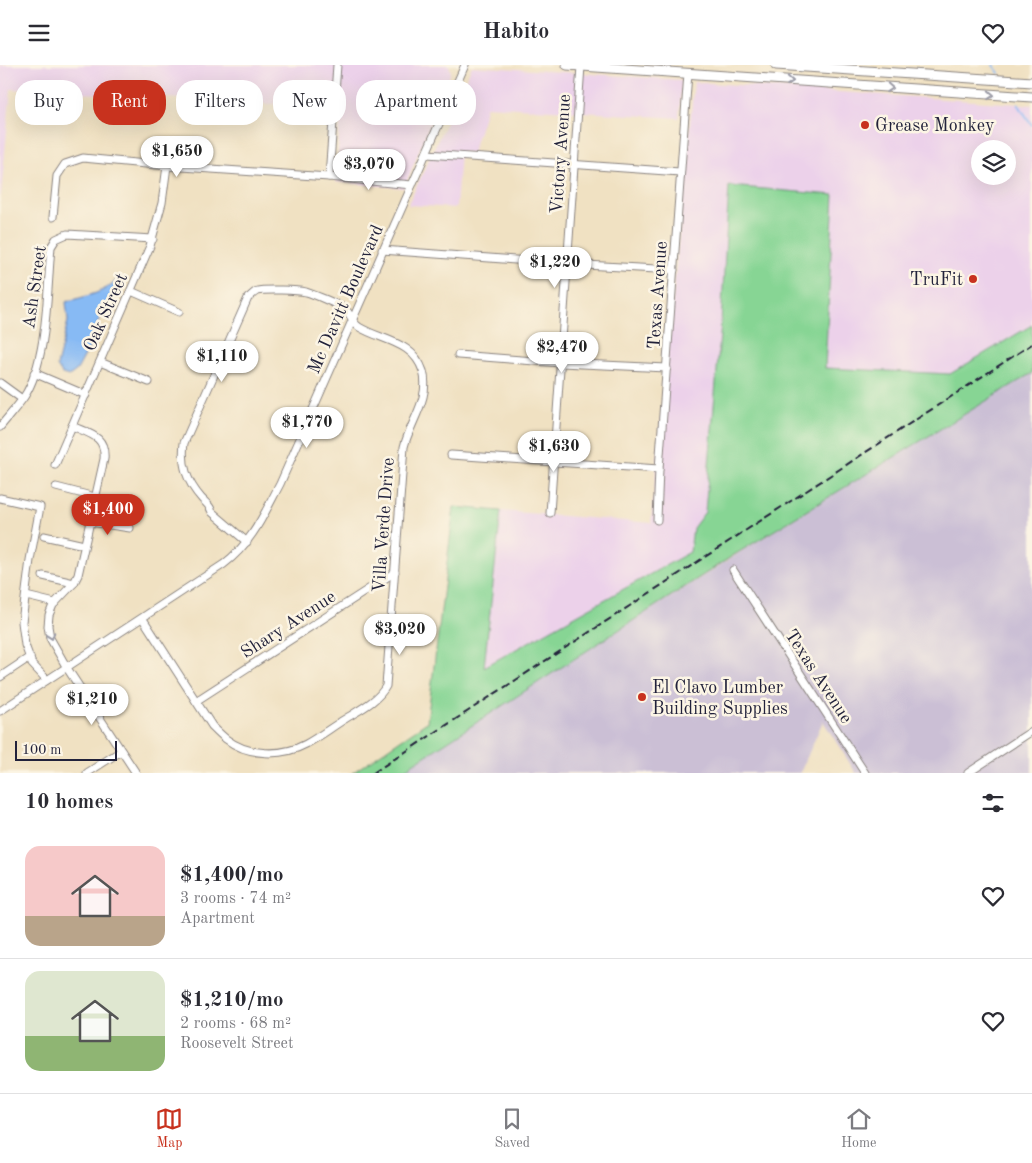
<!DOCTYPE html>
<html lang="en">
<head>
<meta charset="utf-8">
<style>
	body { margin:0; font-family:"Old Standard TT",serif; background:#f2f2f3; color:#2b2b33; height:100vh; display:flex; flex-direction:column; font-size:19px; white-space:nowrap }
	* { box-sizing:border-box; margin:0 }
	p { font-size:16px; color:#7c7c81 }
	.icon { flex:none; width:28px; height:28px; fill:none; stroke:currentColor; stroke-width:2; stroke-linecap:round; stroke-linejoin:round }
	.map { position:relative; height:708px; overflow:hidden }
	.details { display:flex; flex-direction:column; background:#fff; flex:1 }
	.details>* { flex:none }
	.top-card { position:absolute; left:15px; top:15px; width:500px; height:45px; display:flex; gap:10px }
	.controls { position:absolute; left:971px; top:75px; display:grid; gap:10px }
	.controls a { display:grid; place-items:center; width:45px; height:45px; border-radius:50%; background:#fff; box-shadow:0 5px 20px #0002; font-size:25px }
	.scale { position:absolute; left:15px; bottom:12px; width:102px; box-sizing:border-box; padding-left:5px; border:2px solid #22223b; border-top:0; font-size:14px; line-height:18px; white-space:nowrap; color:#22223b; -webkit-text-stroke:4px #fcf5e5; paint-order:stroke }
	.price { position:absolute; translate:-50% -42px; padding:0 11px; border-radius:18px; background:#fff; color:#222; font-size:16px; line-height:32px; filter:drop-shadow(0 1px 2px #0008) }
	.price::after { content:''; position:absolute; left:50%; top:30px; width:15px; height:11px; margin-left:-8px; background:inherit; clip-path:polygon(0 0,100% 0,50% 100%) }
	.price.selected { background:#c8321e; color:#fff }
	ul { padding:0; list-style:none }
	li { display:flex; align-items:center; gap:15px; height:125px; padding:0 25px }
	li+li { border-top:1px solid #e1e1e2 }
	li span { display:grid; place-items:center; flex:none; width:140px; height:100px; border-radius:15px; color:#555 }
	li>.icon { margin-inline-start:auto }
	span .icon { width:60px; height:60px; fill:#fffc; stroke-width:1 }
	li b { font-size:21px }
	h2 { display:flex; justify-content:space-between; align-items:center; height:60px; padding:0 25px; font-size:21px }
	.tag { padding:0 18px; border-radius:20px; background:#fff; box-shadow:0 5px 20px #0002; font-size:18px; line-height:45px }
	.tag.selected { background:#c8321e; color:#fff }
	header { display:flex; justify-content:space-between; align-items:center; height:65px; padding:0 25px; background:#fff; font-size:22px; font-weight:700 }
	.dock { display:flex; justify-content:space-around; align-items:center; height:70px; border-top:1px solid #e1e1e2; background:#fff; font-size:14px; color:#7c7c81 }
	.dock a { display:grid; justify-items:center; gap:2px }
	.dock .selected { color:#c8321e }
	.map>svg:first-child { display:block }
</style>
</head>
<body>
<header><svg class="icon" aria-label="menu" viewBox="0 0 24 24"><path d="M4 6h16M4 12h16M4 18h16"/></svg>Habito<svg class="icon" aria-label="heart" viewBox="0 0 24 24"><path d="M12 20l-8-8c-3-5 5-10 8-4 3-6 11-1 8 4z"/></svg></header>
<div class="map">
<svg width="1032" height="708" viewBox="0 0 1032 708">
	<rect width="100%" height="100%" fill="#fcf5e5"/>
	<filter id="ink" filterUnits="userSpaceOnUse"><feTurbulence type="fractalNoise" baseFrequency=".02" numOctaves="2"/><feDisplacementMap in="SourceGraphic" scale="10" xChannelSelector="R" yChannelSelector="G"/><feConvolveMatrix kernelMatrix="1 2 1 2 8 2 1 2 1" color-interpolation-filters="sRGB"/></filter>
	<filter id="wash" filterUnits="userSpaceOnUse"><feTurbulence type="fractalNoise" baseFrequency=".0096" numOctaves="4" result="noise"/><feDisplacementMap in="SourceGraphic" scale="20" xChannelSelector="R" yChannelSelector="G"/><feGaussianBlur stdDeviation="1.12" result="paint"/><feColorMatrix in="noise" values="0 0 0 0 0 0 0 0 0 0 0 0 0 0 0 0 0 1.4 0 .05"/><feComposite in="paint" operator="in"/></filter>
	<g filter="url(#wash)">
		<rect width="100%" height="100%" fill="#f0e1c2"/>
		<!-- built -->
		<g fill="#ecd1ea" fill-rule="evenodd">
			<polygon points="0,0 449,0 451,7 404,123 336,117 341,43 11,24 0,139"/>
			<polygon points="472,1 682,15 679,53 487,41 472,88 460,87 456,143 408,140"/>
			<path d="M694,17L1032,40V263L951,316L825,308L831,181L729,121L721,258L705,447L693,463L690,487L484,602L501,446L651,458ZM980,84H1008V111H980Z"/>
		</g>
		<!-- industrial -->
		<polygon fill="#cbbfd5" points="1032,308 1032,708 856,708 823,656 800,708 398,708 745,484"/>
		<!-- green -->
		<polygon fill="#87d594" stroke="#547c68" points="729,121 834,130 825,303 950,309 1032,260 1032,308 734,490 399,708 352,708 427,657 454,442 501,446 484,602 690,487 693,463 705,447 721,258"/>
		<!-- water -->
		<path fill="#87baf4" stroke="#546e98" d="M119,213L122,219L112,230L109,240L101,250L91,279L77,305L69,311L62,309L57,301L68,256L66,237C87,230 102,230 119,213Z"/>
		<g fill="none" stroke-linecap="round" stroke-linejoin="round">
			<!-- stream -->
			<g stroke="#87baf4" stroke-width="2">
				<polyline points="993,0 999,8"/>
				<polyline points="1018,39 1032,60"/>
			</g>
		</g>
	</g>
	<g filter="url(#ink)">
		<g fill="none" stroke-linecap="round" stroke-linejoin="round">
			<!-- minor casing -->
			<g stroke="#89827e" stroke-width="9">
				<g id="minor">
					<polyline points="427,89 680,107"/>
					<polyline points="329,112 337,0"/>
					<polyline points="53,152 57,111 65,99 83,93 167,101 329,112 412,120"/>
					<polyline points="382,185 568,199 674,205"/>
					<polyline points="131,226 179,247"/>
					<polyline points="458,290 561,298 667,303"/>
					<polyline points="100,297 149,317"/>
					<polyline points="34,308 86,330"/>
					<polyline points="0,318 22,334"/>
					<path d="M72,361C90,369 106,371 104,394L78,510L74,518L53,540L49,550L48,561L50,573L67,603L136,708"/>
					<path d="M0,362C8,352 17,342 24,332C48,295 47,225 51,182L56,174L67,169L153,174"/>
					<polyline points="451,390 659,404"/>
					<polyline points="55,400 150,181 162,138 167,101"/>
					<polyline points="56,422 95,432"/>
					<polyline points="0,433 40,442 30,495 22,557 25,580 32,599 47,615"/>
					<polyline points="550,448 581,1"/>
					<polyline points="657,455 659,404 688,8"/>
					<polyline points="90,457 130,463"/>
					<polyline points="44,471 84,480"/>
					<polyline points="733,505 865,708"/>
					<polyline points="43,511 74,518"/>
					<polyline points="26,531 55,538"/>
					<path d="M143,554L212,661C216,665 221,670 226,674C248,691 282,692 306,679C319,672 332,662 345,654C359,645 378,636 386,621L404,382C410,357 431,333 423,306C413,276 382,276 359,262C352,258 351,249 345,244C340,240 313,229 306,227C298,225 264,224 257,226C253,228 251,231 248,233L184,378C181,400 187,417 202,434C207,439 210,440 212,447L247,477"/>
					<polyline points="0,612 30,592"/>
					<polyline points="196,636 395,507"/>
					<path d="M0,646L224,499C252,478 264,449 280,419L465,0"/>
					<polyline points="87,708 121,686"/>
					<polyline points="968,708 1032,666"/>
				</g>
			</g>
			<!-- major casing -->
			<g stroke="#89827e" stroke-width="11">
				<g id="major">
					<polyline points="567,0 1032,32"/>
					<polyline points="776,0 1032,17"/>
				</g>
			</g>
			<!-- minor -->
			<use href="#minor" stroke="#fff" stroke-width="7"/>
			<!-- major -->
			<use href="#major" stroke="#fff" stroke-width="9"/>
			<!-- rail -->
			<polyline stroke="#22223b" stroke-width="2" stroke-dasharray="8 4" stroke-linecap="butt" points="373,708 1032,279"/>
		</g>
		<!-- one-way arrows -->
		<defs><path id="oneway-chevron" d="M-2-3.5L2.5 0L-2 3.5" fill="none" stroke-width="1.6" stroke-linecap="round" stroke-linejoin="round" transform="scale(1.25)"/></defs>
		<g stroke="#9c9ca7">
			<use href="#oneway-chevron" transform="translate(790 16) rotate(4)"/>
			<use href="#oneway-chevron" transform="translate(890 23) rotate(4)"/>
			<use href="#oneway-chevron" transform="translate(991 30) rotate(4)"/>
			<use href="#oneway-chevron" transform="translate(51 571) rotate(71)"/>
		</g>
	</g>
	<!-- markers -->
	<g fill="#c8321e" stroke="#fcf5e5" stroke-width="2">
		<circle cx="865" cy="60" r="5"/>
		<circle cx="973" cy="214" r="5"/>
		<circle cx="642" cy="632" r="5"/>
	</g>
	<g text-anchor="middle" stroke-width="5" stroke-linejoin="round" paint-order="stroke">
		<!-- poi labels -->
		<g font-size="18" fill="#22223b" stroke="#fcf5e5" text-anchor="start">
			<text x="875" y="66">Grease Monkey</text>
			<text x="963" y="220" text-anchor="end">TruFit</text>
			<text x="652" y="628">El Clavo Lumber<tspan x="652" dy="21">Building Supplies</tspan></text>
		</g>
		<!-- street labels -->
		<g font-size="18" fill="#22223b" stroke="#fcf5e5">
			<text transform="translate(560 89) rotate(-86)" y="6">Victory Avenue</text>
			<text transform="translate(34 222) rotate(-82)" y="6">Ash Street</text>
			<text transform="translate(657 230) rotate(-86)" y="6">Texas Avenue</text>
			<text transform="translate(345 234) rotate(-66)" y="6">Mc Davitt Boulevard</text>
			<text transform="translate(105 247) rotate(-66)" y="6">Oak Street</text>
			<text transform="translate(383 460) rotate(-86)" y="6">Villa Verde Drive</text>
			<text transform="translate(288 559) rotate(-33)" y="6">Shary Avenue</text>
			<text transform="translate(819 611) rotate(57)" y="6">Texas Avenue</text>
		</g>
	</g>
</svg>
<div class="controls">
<a><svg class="icon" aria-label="layers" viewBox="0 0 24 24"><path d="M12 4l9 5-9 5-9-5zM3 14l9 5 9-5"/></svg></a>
</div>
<div class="scale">100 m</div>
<b class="price" style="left:177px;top:113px">$1,650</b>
<b class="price" style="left:369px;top:126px">$3,070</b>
<b class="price" style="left:555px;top:224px">$1,220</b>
<b class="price" style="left:562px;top:309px">$2,470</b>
<b class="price" style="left:222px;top:318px">$1,110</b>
<b class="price" style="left:307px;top:384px">$1,770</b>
<b class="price" style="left:554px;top:408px">$1,630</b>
<b class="price selected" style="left:108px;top:471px">$1,400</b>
<b class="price" style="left:400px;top:591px">$3,020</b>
<b class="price" style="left:92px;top:661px">$1,210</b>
<div class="top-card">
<a class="tag">Buy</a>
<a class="tag selected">Rent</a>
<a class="tag">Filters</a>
<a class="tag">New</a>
<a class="tag">Apartment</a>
</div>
</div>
<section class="details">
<h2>10 homes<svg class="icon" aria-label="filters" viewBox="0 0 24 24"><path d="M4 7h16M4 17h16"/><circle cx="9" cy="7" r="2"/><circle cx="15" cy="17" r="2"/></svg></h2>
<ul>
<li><span style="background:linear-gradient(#f6c9c9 70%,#b9a48a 0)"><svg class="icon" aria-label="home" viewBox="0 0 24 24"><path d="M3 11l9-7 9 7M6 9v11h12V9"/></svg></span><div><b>$1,400/mo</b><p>3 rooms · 74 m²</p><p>Apartment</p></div><svg class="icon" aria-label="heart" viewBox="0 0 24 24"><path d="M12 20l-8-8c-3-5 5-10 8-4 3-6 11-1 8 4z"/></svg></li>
<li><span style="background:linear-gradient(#dfe7d0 65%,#8fb573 0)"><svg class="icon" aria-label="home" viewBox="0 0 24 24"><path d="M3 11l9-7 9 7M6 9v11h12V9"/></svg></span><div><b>$1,210/mo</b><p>2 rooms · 68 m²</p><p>Roosevelt Street</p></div><svg class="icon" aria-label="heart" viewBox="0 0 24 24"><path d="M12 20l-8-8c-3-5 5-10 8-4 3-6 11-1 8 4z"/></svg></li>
</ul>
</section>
<nav class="dock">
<a class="selected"><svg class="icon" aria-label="map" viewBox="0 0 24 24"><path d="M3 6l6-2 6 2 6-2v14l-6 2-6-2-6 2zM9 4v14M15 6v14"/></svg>Map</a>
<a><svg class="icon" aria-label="saved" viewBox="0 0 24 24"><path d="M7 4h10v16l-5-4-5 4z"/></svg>Saved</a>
<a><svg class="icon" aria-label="home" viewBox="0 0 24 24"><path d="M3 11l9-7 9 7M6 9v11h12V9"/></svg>Home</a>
</nav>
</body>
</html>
